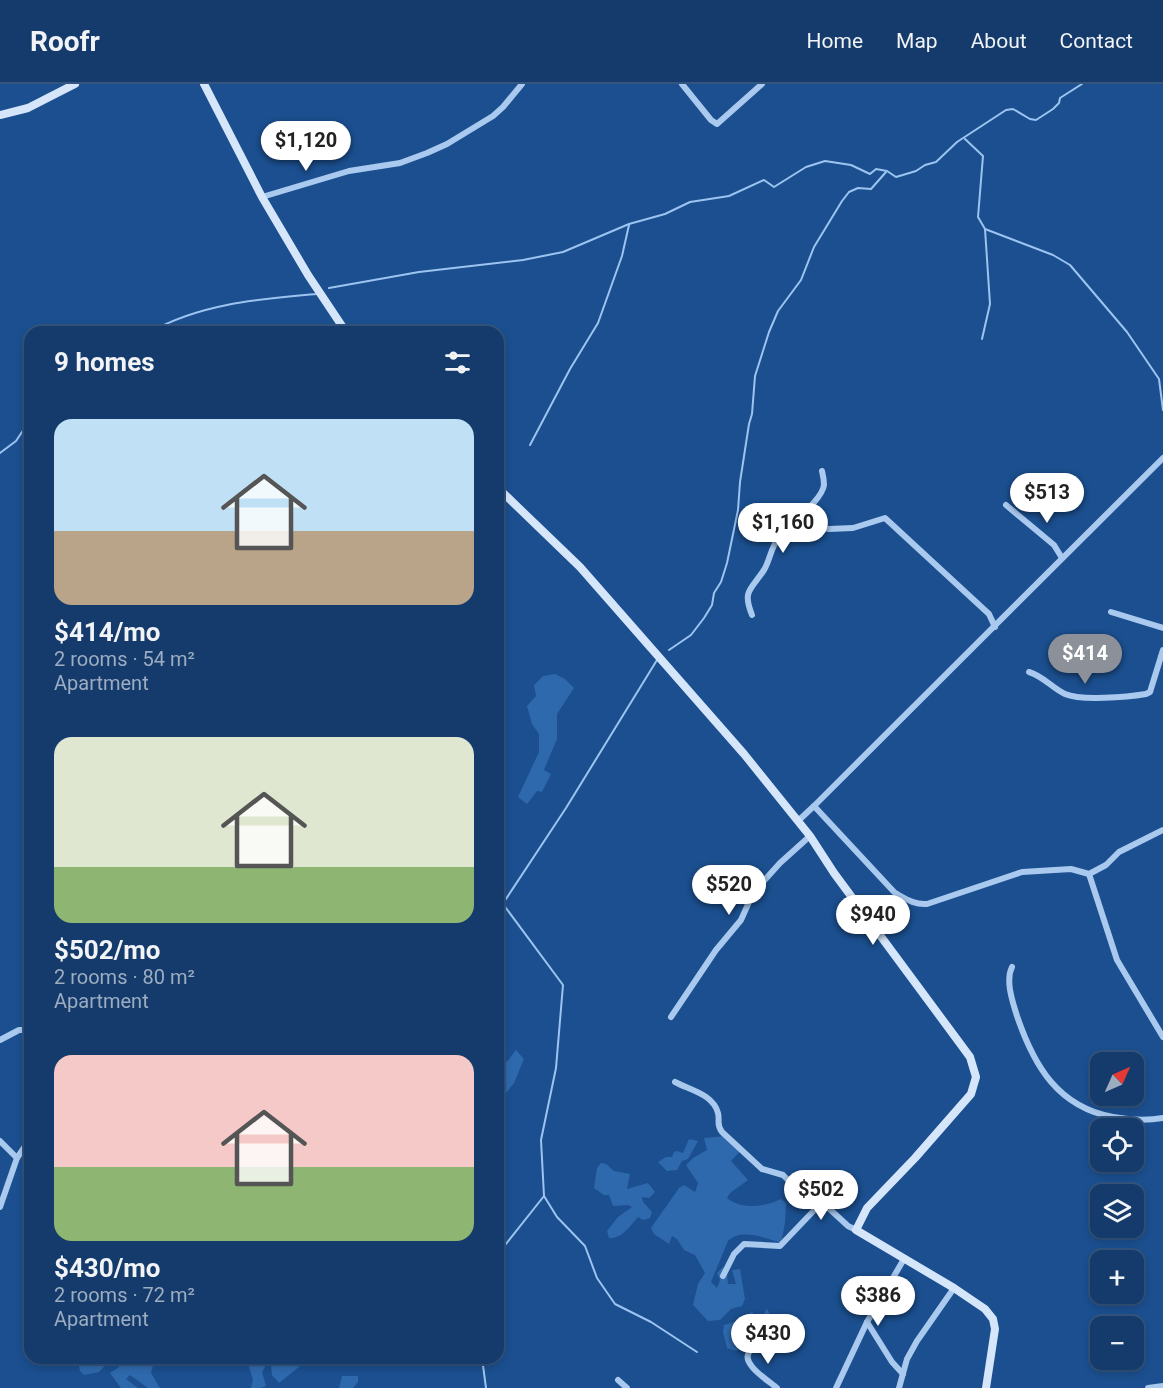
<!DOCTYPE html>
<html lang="en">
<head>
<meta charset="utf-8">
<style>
	body { margin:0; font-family:Roboto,sans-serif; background:#1d4271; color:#f1f3f6; height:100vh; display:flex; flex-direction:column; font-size:22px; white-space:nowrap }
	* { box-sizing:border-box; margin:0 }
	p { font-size:20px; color:#9dadc1 }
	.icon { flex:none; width:33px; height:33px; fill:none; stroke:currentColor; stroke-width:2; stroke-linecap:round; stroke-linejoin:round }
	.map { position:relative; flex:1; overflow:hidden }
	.panel { position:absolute; left:24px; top:242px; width:480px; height:1038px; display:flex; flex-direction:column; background:#143b6b; border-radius:18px; box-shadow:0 3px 9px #0003,0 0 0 2px #33557e }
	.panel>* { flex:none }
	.needle { width:39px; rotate:45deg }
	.fabs { position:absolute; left:1090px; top:968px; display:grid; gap:12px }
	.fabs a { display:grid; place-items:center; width:54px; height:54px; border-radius:12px; background:#143b6b; box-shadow:0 3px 9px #0003,0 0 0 2px #33557e; font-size:30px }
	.price { position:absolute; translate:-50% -51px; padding:0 14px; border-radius:21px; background:#fff; color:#222; font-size:20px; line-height:39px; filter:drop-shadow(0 2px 3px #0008) }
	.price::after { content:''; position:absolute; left:50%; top:36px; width:18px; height:14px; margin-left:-9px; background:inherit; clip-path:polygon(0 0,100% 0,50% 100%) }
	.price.current { background:#8c9099; color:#fff }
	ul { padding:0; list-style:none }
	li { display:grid; align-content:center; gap:12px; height:318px; padding:0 30px }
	li span { display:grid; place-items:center; height:186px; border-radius:18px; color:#555 }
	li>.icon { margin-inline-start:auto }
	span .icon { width:108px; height:108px; fill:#fffc; stroke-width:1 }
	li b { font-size:26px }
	h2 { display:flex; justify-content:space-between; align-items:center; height:72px; padding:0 30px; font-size:26px }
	header { display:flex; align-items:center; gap:36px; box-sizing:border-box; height:84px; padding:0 30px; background:#143b6b; border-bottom:2px solid #33557e }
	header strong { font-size:28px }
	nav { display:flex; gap:33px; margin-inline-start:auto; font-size:21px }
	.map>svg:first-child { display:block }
</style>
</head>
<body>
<header>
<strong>Roofr</strong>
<nav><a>Home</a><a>Map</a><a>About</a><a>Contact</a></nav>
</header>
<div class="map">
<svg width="1163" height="1304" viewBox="0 0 1163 1304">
	<rect width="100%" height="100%" fill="#1b4f8f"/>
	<!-- green -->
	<g fill="#2e69ad">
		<polygon points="555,590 565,595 574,604 557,630 557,655 544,686 551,690 542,708 537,707 527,720 518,713 539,668 539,650 532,640 527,622 536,612 534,601 543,592"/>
		<polygon points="516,966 524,975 514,999 501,1015 499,1008 501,998 498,995 498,981 505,980"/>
		<path d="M727,1052L742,1065L731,1077L748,1096L730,1109L727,1114C742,1126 764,1123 781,1115L786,1119L785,1139L781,1159C765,1154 742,1144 728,1157L711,1198L717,1204L720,1196L717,1189L723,1183L727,1188L728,1200H736L732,1186L740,1185L745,1215L742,1222L731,1225L720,1236L708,1237L693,1221L698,1200L705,1189L695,1171L684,1166L677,1155L672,1152L669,1160L654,1150L651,1144L679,1104L684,1101L695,1108L698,1099L686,1081L693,1074L707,1066L704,1054Z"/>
		<polygon points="689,1055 698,1057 688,1075 682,1077 677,1086 667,1087 658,1078 666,1073 672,1073 674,1068 677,1067 683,1069"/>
		<path d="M601,1079L606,1080L614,1087L630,1090L627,1105L648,1099L655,1108L649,1114L642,1113L643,1118L652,1128L650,1134L643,1136L638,1133C630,1142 622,1155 609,1154L607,1147L618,1133L632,1123L628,1121L613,1122L609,1111H604L594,1104L597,1084Z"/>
		<polygon points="767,1225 771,1232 768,1239 774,1240 776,1245 774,1248 736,1267 727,1264 723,1248 724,1241 734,1238 742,1250 750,1236 748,1230 752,1228 760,1236"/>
		<polygon points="77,1274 108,1274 110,1276 99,1288 84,1291 80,1287"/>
		<polygon points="117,1274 164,1274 165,1280 153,1281 151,1289 160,1304 148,1304 130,1291 126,1295 138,1304 121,1304 110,1289 119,1283 119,1277"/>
		<polygon points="235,1274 262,1274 265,1283 262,1288 266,1302 261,1304 251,1304 253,1296 248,1279 237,1281"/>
		<polygon points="283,1274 306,1274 299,1283 279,1299 272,1291 271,1283"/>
		<polygon points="342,1292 358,1292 358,1298 353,1304 339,1304"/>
	</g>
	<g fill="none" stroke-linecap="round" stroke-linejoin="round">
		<!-- stream -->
		<g stroke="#9cc4f0" stroke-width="2">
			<polyline points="965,55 983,72 978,133 985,145 1053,171 1070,181 1127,248 1159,295 1163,326"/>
			<polyline points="329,204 419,188 523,176 563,168 629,140 665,130 690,118 729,112 764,96 774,103 806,83 825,77 851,81 870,90 876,85 887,87 896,93 916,87 925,81 936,78 957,58 1006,26 1013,25 1030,35 1036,36 1053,25 1059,19 1060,14 1082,0"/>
			<path d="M150,248C202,219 260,215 317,210"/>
			<polyline points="982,255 990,220 985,145"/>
			<polyline points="530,361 570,285 598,239 622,172 629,141"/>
			<polyline points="0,369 16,357 30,336"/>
			<polyline points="669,566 691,551 704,534 712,521 714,509 721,498 727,479 738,426 740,398 749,340 752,330 755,292 769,248 778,227 801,196 814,163 842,117 849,108 858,104 871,105 886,88"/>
			<polyline points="503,820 563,901 556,984 541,1056 544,1112 557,1133 585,1162 597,1194 615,1220 651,1238 697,1268"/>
			<polyline points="498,827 566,724 657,576"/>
			<polyline points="498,1170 544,1112"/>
			<polyline points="482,1274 486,1304"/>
		</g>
		<!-- street -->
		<g stroke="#a9c9ee" stroke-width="6">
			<polyline points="682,0 711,36 717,40 762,0"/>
			<polyline points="262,113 349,87 400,79 427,69 447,60 493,32 503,23 522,0"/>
			<polyline points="1006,421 1054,461 1062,474"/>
			<polyline points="800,430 822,444 829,445 853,444 885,434 989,530 995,543"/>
			<polyline points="1111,528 1163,544"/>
			<path d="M752,531C742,506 751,506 764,486C770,476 771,463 779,453C790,439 822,417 824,401C824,397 823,391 822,387"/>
			<path d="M1029,588C1043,592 1052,604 1065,610C1081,617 1128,613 1146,610L1150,608L1163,566"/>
			<polyline points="814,722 1163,374"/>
			<path d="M798,737L814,722L895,809C906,815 915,821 927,820L1022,788L1071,785L1089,790L1106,781L1119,768L1163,746"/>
			<polyline points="1089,790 1117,876 1163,953"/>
			<path d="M1012,883C1005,897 1013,919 1017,932C1034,982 1058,1023 1113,1033C1130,1036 1146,1037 1163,1034"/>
			<polyline points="671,933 716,866 741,836 753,809 780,779 810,752"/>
			<polyline points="0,956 19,946 24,946"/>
			<path d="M675,998C690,1006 713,1010 718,1029C720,1037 716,1041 722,1048L762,1085L783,1091L816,1124"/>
			<polyline points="0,1057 17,1074"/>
			<polyline points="0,1123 17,1074 30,1055"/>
			<polyline points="723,1192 734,1170 744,1160 780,1162 822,1118 848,1142 856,1146"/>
			<polyline points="867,1238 892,1278 903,1290"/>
			<path d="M763,1258C759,1261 754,1263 750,1267C739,1279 769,1297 777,1304"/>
			<polyline points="618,1296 627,1304"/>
			<polyline points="836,1304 867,1238 904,1175"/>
			<polyline points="899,1304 907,1275 917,1257 954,1204"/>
			<polyline points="1148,1304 1163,1302"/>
		</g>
		<!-- secondary -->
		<g stroke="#d6e6fa" stroke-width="8">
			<polyline points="204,0 262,113 308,191 346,248"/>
			<polyline points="0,31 28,24 75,0"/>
			<polyline points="498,404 580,483 744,670 810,752 834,789 970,973 976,993 971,1010 915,1074 867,1124 856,1146 954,1204 985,1225 993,1235 995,1245 986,1304"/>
		</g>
	</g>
</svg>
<div class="fabs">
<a><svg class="needle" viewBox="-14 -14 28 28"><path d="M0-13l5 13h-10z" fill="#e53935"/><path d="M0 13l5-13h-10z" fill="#9dadc1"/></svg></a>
<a><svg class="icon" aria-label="locate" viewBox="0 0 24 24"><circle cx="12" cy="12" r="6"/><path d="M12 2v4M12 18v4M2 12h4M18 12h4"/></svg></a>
<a><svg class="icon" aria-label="layers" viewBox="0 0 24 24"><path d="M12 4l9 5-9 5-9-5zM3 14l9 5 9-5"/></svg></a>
<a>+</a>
<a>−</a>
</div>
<b class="price" style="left:306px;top:88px">$1,120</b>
<b class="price" style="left:1047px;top:440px">$513</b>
<b class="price" style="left:783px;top:470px">$1,160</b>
<b class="price current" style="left:1085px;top:601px">$414</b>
<b class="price" style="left:729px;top:832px">$520</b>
<b class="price" style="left:873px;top:862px">$940</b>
<b class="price" style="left:821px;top:1137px">$502</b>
<b class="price" style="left:878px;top:1243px">$386</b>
<b class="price" style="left:768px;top:1281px">$430</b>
<section class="panel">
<h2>9 homes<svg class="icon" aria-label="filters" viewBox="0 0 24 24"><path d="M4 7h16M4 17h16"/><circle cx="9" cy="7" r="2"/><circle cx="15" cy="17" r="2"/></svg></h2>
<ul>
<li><span style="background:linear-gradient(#bfe0f5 60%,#b9a48a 0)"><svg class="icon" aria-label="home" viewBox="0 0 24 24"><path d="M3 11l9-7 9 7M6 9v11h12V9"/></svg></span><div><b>$414/mo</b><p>2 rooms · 54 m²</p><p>Apartment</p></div></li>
<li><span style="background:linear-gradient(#dfe7d0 70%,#8fb573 0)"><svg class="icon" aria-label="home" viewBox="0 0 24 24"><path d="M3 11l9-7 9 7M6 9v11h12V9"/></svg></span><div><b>$502/mo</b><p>2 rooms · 80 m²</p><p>Apartment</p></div></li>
<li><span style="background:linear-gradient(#f6c9c9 60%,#8fb573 0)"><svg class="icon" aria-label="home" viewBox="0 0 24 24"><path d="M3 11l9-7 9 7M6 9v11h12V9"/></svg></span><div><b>$430/mo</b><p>2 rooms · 72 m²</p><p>Apartment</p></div></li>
</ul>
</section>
</div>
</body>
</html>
